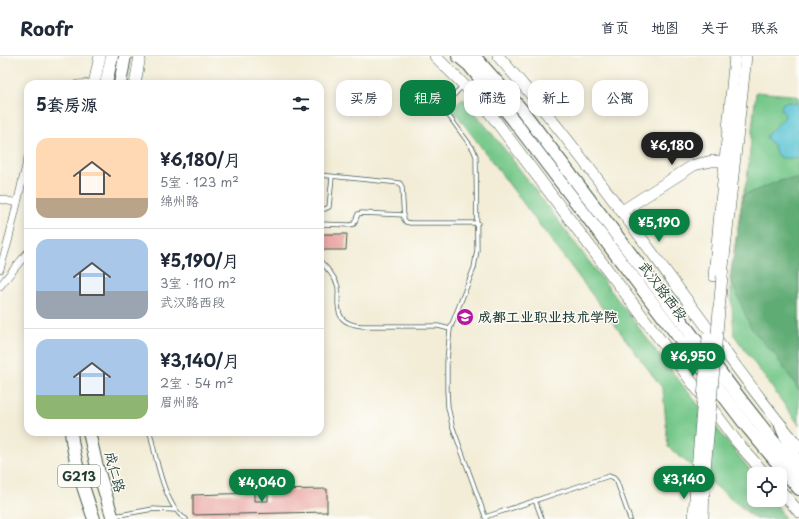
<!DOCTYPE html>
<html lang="zh">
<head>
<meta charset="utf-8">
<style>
	body { margin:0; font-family:"Playpen Sans","LXGW WenKai TC",sans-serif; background:#f6f6f7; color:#1f2937; height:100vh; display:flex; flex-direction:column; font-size:15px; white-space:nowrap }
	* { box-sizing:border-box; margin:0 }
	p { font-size:13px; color:#747a83 }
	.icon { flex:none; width:22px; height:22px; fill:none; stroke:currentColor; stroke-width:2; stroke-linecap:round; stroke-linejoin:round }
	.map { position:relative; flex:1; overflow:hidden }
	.sheet { position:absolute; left:24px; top:24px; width:300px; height:356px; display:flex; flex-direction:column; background:#fff; border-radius:12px; box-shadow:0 2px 10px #0003 }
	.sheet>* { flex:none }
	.banner { position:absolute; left:336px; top:24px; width:380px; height:36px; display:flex; gap:8px }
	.controls { position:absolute; left:747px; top:411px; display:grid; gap:8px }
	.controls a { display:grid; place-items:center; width:40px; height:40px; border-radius:8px; background:#fff; box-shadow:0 2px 10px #0003; font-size:20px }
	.price { position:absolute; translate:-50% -34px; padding:0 9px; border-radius:14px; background:#0b8043; color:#fff; font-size:13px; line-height:26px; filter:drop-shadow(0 1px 2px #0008) }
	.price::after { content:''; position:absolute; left:50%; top:24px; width:12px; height:9px; margin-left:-6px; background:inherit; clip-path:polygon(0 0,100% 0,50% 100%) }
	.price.on { background:#222; color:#fff }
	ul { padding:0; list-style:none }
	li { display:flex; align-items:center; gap:12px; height:100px; padding:0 12px }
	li+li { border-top:1px solid #e0e1e3 }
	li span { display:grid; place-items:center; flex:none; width:112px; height:80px; border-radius:12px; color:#555 }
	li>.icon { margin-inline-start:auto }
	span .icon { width:48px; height:48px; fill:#fffc; stroke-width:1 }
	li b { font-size:17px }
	h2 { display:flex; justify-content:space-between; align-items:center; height:48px; padding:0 12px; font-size:17px }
	.tag { padding:0 14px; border-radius:12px; background:#fff; box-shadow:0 2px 10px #0003; font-size:14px; line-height:36px }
	.tag.on { background:#0b8043; color:#fff }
	header { display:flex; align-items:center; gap:24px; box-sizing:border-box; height:56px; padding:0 20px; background:#fff; border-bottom:1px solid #e0e1e3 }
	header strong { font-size:19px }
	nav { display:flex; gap:22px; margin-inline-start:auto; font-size:14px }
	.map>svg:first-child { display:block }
</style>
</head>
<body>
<header>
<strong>Roofr</strong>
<nav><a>首页</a><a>地图</a><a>关于</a><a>联系</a></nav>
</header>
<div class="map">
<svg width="799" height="463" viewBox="0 0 799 463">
	<rect width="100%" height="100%" fill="#fdfcf7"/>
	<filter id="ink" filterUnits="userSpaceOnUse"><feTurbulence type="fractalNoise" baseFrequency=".025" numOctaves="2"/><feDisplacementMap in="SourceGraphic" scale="8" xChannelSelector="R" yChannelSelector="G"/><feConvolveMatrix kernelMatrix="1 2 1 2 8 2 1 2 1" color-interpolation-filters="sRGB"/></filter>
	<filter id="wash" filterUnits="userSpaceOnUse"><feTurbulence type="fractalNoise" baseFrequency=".012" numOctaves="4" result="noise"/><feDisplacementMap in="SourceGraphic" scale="16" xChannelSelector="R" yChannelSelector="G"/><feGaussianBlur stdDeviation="0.9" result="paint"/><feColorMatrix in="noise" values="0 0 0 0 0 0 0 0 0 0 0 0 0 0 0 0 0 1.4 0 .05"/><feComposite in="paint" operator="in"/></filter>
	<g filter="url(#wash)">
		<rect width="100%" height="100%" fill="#f3edd7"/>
		<!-- green -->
		<g fill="#75c789" stroke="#4a825e">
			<polygon points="756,36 792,39 799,41 799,369 734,279 730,222 743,139 747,124"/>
			<polygon points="463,42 506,95 666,308 754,419 754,444 774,444 785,463 757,463 752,460 668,391 663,333 454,55 455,49"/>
		</g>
		<!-- forest -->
		<polygon fill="#60ac75" stroke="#407454" points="799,123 799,334 776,300 751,272 730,222 743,139 782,124"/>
		<!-- water -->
		<path fill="#58c3d3" stroke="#3c8084" d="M786,46H790L799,48V101C793,102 782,104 777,99C775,96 775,92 774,90C771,86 767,84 766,80L784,62L785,59L781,53L782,48Z"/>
		<g id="blocks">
			<!-- building -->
			<g fill="#ebadaa">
				<polygon points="320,178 347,178 346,194 320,194"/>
				<polygon points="327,433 327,456 193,459 193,439 254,437 254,445 268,445 268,434"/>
			</g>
		</g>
	</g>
	<g filter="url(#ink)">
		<use href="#blocks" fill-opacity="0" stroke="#3f574c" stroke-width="1"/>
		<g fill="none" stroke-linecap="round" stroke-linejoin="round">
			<!-- service casing -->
			<g stroke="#3f574c" stroke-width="5">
				<g id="service">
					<path d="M463,29C457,37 444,46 446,56L473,93L476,100L477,194L474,212L450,273L447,305V334L448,351L452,369L486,463"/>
					<polyline points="320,119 400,127 402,131 404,163 406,166 410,167 478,167"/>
					<polyline points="320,153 325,153 329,151 332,121"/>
					<polyline points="320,168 350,169 354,168 358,158 362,157 404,159"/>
					<path d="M320,205C326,211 334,220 337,228C339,232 338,237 338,241C337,261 342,268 362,270H438L450,273"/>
					<path d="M150,376C155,398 165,453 186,463"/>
					<polyline points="535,444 542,463"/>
					<polyline points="114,460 153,453 175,454"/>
					<polyline points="485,461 609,420 614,422 617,426 630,463"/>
				</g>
			</g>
			<!-- minor casing -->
			<g stroke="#3f574c" stroke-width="8">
				<g id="minor">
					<polyline points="77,28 95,27"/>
					<polyline points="0,143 17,147"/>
					<polyline points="0,213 8,186 28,101"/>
					<polyline points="0,230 28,196"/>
				</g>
			</g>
			<!-- secondary casing -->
			<g stroke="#3f574c" stroke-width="12">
				<g id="secondary">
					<polyline points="435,0 483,48 737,386 765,418"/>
					<path d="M498,0C567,78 627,163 689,247C725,295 760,345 799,391"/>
					<polyline points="94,28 100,0"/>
					<polyline points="135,28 140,0"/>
					<polyline points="622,155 694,109 712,105 732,105"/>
					<polyline points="714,220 735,0"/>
					<polyline points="722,220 746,0"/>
					<polyline points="780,434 799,456"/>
					<polyline points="694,463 696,425"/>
					<polyline points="703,463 704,426"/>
				</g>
			</g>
			<!-- trunk casing -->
			<g stroke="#3f574c" stroke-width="14">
				<g id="trunk">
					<polyline points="458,0 469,9 514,65 748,372 799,433"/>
					<polyline points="474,0 522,54 745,349 799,418"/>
					<polyline points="106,28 112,0"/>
					<polyline points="120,28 125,0"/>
					<polyline points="781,370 798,409"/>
					<path d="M71,376C74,406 84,434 94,463"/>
					<polyline points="89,376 96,407 113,463"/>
				</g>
			</g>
			<!-- service -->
			<use href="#service" stroke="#fff" stroke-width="3.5"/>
			<!-- minor -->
			<use href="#minor" stroke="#fff" stroke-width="7"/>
			<!-- secondary -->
			<use href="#secondary" stroke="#fff" stroke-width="11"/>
			<!-- trunk -->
			<use href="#trunk" stroke="#fff" stroke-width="12"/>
			<!-- secondary-bridge casing -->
			<g stroke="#3f574c" stroke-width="12" stroke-linecap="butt">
				<g id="secondary-bridge">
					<polyline points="696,425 708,282"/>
					<polyline points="704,426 722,220"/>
				</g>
			</g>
			<!-- secondary-bridge -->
			<use href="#secondary-bridge" stroke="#fff" stroke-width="11"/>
		</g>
	</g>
	<!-- icons -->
	<defs>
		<g id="school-disc" transform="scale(0.9)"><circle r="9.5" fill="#b5179e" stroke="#fdfcf7"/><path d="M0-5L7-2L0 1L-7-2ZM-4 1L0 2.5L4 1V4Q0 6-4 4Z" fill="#fff"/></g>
	</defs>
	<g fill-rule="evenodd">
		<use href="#school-disc" x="465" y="261"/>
	</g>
	<g text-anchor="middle" stroke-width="3" stroke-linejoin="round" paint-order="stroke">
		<!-- shield labels -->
		<rect fill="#fdfcf7" stroke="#62766e" stroke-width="1" x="58" y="409" width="42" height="22" rx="3"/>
		<g font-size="13" font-weight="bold" fill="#1f3d34">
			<text x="79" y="425">G213</text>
		</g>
		<!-- street labels -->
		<g font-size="14" fill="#1f3d34" stroke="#fdfcf7">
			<text transform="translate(663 235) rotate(53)" y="5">武汉路西段</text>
			<text transform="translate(115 416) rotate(75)" y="5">成仁路</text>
		</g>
		<!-- poi labels -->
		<g font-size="14" font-weight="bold" fill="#1f3d34" stroke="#fdfcf7" text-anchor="start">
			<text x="478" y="266">成都工业职业技术学院</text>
		</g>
	</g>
</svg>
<div class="controls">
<a><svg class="icon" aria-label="locate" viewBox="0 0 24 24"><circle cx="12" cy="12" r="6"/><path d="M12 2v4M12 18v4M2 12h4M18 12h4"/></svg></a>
</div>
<b class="price on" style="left:672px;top:110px">¥6,180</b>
<b class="price" style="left:659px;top:187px">¥5,190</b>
<b class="price" style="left:693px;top:321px">¥6,950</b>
<b class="price" style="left:684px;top:444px">¥3,140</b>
<b class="price" style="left:262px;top:447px">¥4,040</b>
<div class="banner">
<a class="tag">买房</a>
<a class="tag on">租房</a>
<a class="tag">筛选</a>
<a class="tag">新上</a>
<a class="tag">公寓</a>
</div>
<section class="sheet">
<h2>5套房源<svg class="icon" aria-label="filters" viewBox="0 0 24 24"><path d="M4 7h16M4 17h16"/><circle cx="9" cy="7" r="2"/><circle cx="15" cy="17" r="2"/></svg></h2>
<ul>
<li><span style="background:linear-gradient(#ffd9b3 75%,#b9a48a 0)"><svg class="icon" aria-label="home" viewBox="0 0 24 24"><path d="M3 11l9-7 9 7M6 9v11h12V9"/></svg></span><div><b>¥6,180/月</b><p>5室 · 123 m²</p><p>绵州路</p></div></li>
<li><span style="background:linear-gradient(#a9c7e8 65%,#9aa5b1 0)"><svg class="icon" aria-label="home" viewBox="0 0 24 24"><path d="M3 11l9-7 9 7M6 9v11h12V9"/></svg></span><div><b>¥5,190/月</b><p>3室 · 110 m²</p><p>武汉路西段</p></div></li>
<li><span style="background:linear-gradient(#a9c7e8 70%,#8fb573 0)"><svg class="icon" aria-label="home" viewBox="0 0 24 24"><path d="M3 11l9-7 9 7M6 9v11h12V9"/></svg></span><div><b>¥3,140/月</b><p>2室 · 54 m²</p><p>眉州路</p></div></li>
</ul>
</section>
</div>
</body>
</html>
